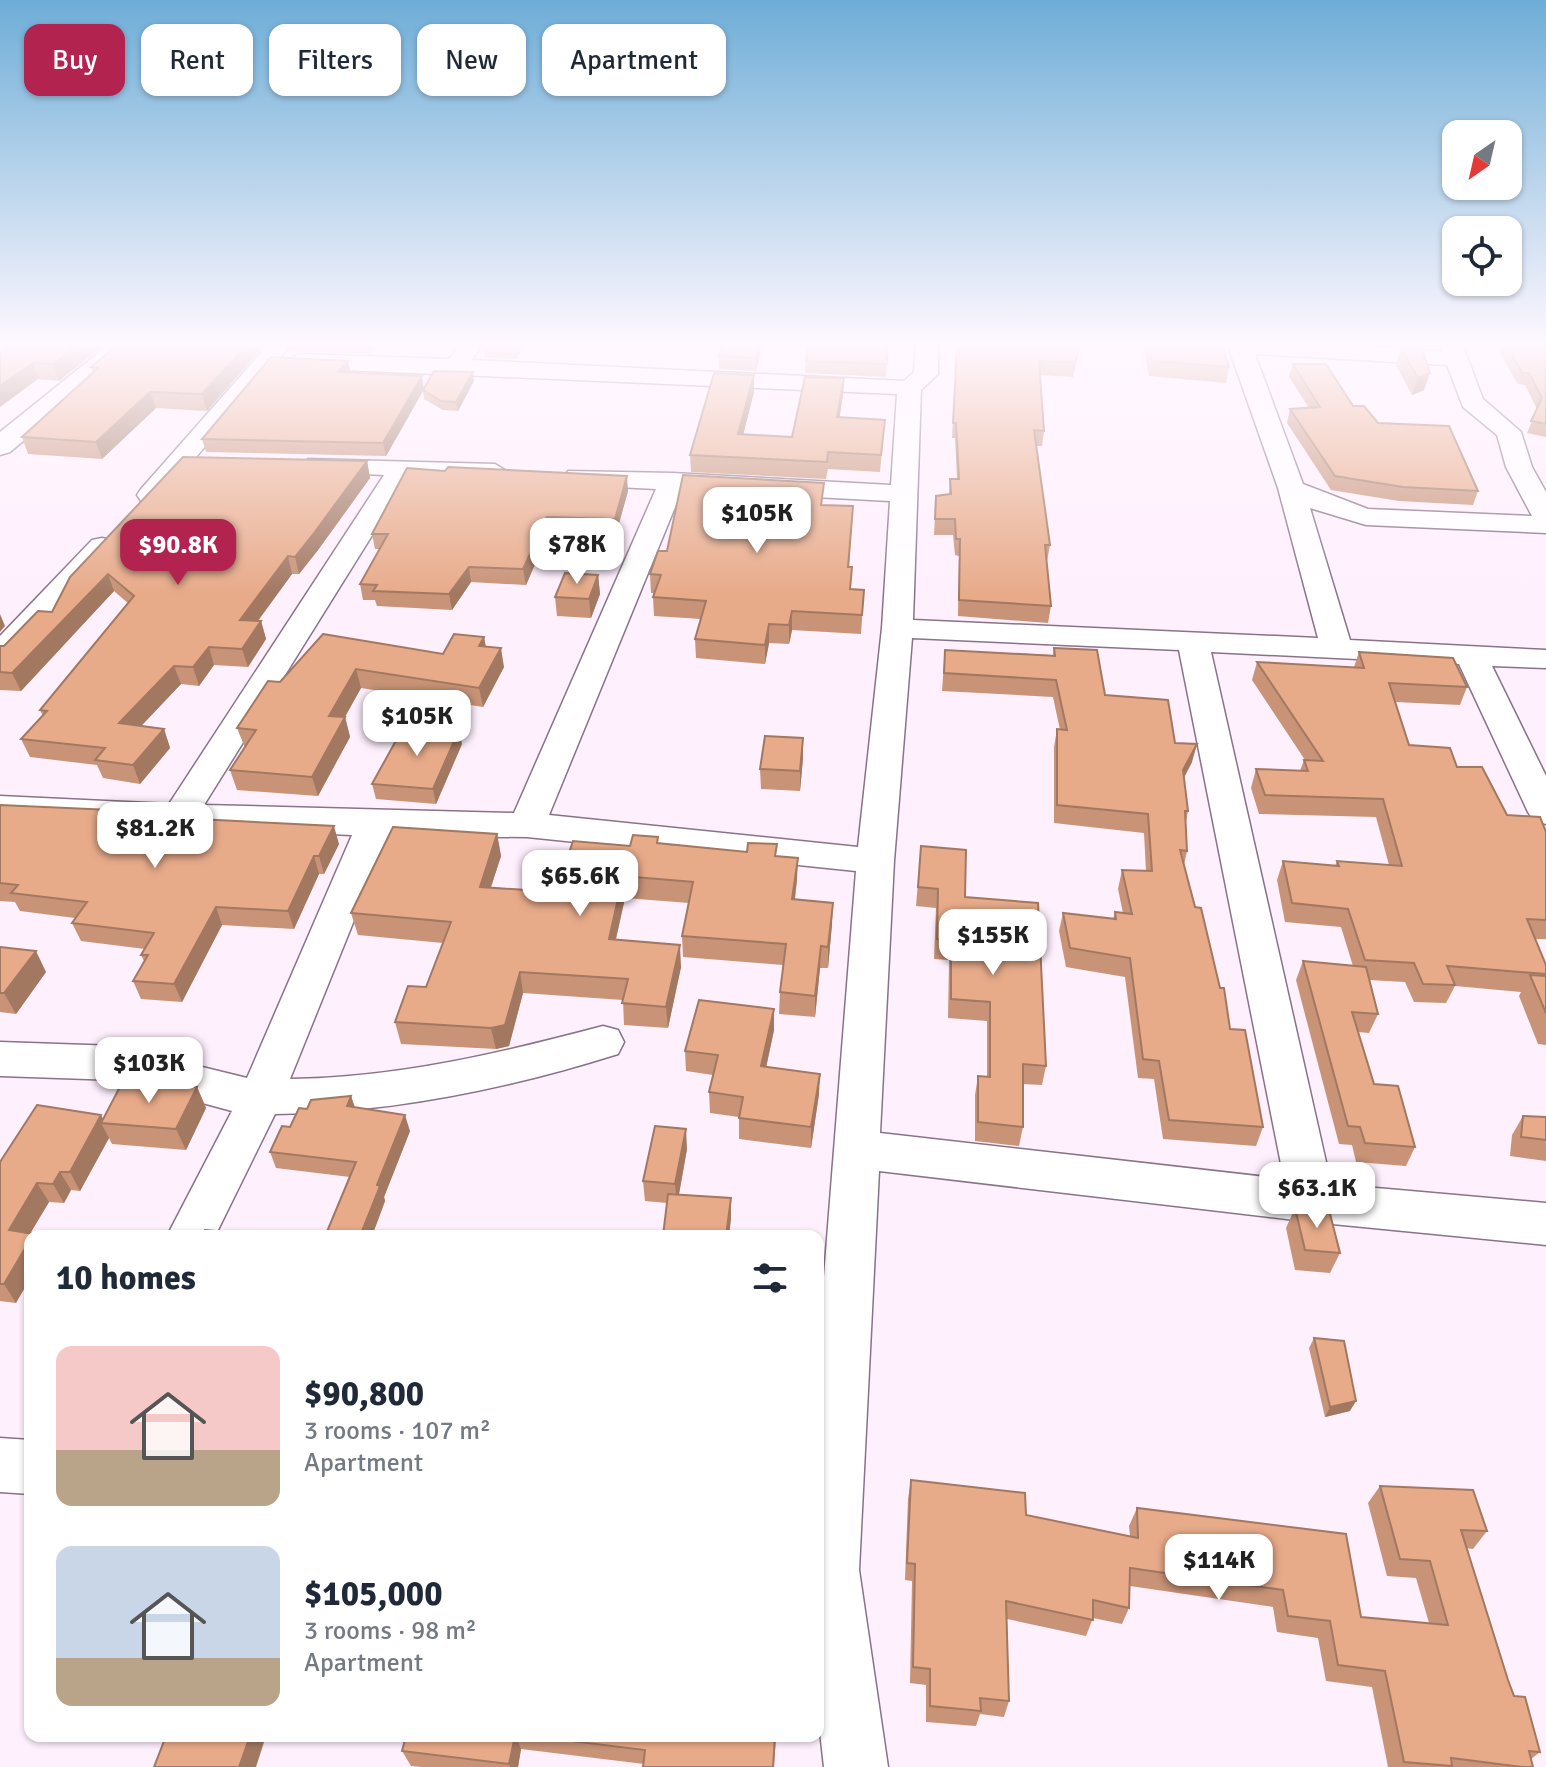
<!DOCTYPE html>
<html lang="en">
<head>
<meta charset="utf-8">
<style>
	body { margin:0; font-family:Signika,sans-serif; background:#f2f2f3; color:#1f2937; height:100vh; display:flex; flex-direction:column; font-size:30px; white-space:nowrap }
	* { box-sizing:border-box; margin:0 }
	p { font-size:26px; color:#747a83 }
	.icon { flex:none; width:44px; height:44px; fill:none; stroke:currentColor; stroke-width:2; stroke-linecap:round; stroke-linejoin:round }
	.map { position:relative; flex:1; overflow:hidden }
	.details { position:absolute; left:24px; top:1230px; width:800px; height:512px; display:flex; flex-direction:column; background:#fff; border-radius:16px; box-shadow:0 2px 6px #0004 }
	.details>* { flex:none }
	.guide { position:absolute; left:24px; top:24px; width:800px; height:72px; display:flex; gap:16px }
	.needle { width:52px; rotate:214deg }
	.tools { position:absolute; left:1442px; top:120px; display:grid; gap:16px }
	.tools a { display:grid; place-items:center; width:80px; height:80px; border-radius:16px; background:#fff; box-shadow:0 2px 6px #0004; font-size:40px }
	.price { position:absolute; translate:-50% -68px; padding:0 18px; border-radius:16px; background:#fff; color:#222; font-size:26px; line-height:52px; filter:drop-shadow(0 2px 4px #0008) }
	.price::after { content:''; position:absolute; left:50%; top:48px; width:24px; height:18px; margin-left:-12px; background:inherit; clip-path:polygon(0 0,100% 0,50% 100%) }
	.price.current { background:#b32350; color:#fff }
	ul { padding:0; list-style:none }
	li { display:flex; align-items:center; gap:24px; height:200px; padding:0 32px }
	li span { display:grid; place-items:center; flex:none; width:224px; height:160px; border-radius:16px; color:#555 }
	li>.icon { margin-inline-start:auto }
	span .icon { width:96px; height:96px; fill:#fffc; stroke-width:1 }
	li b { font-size:34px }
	h2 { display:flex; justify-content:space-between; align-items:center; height:96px; padding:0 32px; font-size:34px }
	.pill { padding:0 28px; border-radius:16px; background:#fff; box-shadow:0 2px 6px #0004; font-size:28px; line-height:72px }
	.pill.current { background:#b32350; color:#fff }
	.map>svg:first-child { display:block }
</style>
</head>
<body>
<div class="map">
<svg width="1546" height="1767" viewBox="0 0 1546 1767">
	<rect width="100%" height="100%" fill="#fff0fe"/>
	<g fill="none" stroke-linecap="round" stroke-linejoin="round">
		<!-- minor casing -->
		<g stroke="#887388" stroke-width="3">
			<g id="minor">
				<polygon points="267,346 290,346 159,501 141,501 137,495 141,489"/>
				<path d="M458,346H481L472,360L904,381L914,372L916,346H938V374L921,390L913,620L1318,638L1278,488L1228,346H1358L1443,351L1441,346H1463L1483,399L1521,432L1532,467L1546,492V533L1366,525L1310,508L1350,640L1546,650V668L1492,666L1546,776V824L1533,820L1528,812L1459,664L1211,652L1331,1184L1546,1203V1245L1312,1222L879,1171L859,1570L888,1767H824L818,1714V1353L856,871L527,837L388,836L290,1079C397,1078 501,1053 603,1026L618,1030L624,1042L618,1054C507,1089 391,1113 275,1114L215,1236H167L232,1111L117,1080L0,1076V1042L117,1046L247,1078L352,835L0,820V796L169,804L384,475L317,472L304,464L308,459L495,464L508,472L495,480L409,476L204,805L514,813L656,489L577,485L568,483L564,477L568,471L673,473L891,485L897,394L299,368L288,361L299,354L449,359ZM1255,354L1447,365L1463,407L1497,435L1506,467L1532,516L1368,509L1303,484ZM682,490L890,501L882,628L858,847L549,815ZM912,638L1179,650L1284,1179L880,1133L894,861Z"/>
				<polygon points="102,538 112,540 116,546 112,552 11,661 0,663 0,636 92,540"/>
				<polygon points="0,1438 30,1440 30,1494 0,1492"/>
			</g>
		</g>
		<!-- tertiary casing -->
		<g stroke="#887388" stroke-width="3">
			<polygon id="tertiary" points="107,346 137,346 10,452 0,455 0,432"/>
		</g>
		<!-- minor -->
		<use href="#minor" fill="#fff" fill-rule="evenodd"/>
		<!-- tertiary -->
		<use href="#tertiary" fill="#fff" fill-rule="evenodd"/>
	</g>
	<!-- wall -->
	<g fill="#c89377">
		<polygon points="10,346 103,346 59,381 38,379"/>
		<polygon points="116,346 264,346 207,411 156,408 102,459 28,454 22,437 93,372 91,367"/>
		<polygon points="289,346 375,346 368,354 290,351"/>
		<polygon points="483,346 523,346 516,359 485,358"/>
		<polygon points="722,346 762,346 756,371 719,369 719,356"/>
		<polygon points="809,346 903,346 887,346 886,377 805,373 806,361"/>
		<polygon points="957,346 1080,346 1073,377 1040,375 1044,431 1042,446 1036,446 1050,545 1047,561 1046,561 1051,606 1048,623 958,616 959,556 955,555 953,535 934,535 936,496 949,494 950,479 957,479 955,438 952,438"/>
		<polygon points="1145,346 1222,346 1229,367 1226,383 1149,376 1144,351"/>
		<polygon points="1498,346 1546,346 1546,437 1527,433 1537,409 1525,385 1518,384 1507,366"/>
		<polygon points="1401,348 1424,390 1412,395 1396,365"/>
		<polygon points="1293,364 1353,406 1478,491 1473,505 1399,501 1331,490 1287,423 1290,409 1309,408 1289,377"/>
		<polygon points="351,373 424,388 474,381 458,411 443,410 424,399 423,391 386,456 206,452 202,439"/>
		<polygon points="844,378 843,395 839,417 885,420 880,472 828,469 826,479 691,472 690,455 754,392 743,435 792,437"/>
		<polygon points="367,461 370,478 318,550 299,574 292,574 258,621 261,621 266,639 248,667 214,665 199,686 181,684 141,726 164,729 170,748 140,784 103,778 97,765 30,757 21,739 43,716 40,710 129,604 114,591 21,691 0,690 0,646 4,646 52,612 70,577"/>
		<polygon points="628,491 616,534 549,532 526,585 471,582 452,610 377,606 375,600 363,600 360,584 380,549 375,549 372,534"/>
		<polygon points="823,505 853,506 849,567 851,589 864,590 861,634 792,630 789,644 769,643 765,664 696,658 695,639 701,619 654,616 653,597 654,593 651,593 650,574 667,551"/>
		<polygon points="598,575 600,594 591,618 557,616 555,597"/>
		<polygon points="484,637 486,647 504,667 483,707 361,688 345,717 350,737 318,796 237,790 230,770 245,748 237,728 280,682 443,654"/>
		<polygon points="1054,648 1105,695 1175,743 1192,762 1184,778 1188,811 1186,822 1187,851 1184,865 1230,1029 1263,1127 1256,1146 1163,1139 1154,1079 1138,1078 1125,977 1066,967 1059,931 1063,913 1113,919 1115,912 1123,913 1118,889 1122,870 1146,871 1144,833 1054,823 1054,747 1057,729 1060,730 1053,697 942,691 945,650 1053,655"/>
		<polygon points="1359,652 1467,687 1460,705 1395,702 1409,745 1457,767 1507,815 1546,832 1546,939 1535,939 1546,965 1546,1045 1538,1044 1519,996 1521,992 1455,986 1446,1003 1414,1002 1405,982 1369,980 1378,1014 1369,1033 1358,1032 1374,1084 1415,1147 1406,1166 1356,1162 1352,1145 1339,1144 1296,980 1303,961 1353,966 1341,927 1285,922 1277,880 1283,861 1335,866 1337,861 1389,865 1376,817 1259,814 1251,788 1256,769 1300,771 1304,760 1305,760 1252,680 1257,662 1354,667"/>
		<polygon points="803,738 803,758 800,791 761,789 760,769"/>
		<polygon points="462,744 436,804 376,799 372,784"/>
		<polygon points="0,805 199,817 200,819 339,844 324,874 319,874 294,929 222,925 182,1002 141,999 133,981 144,961 141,955 145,949 81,941 72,923 75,918 20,911 15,902 0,901"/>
		<polygon points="497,834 501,856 491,887 556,892 630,846 659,843 777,856 797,879 795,900 832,924 828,968 820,968 815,1017 779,1014 780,992 783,965 683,957 682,936 689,903 625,898 616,939 681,967 668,1028 624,1025 623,1000 523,993 509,1046 496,1049 401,1044 395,1022 426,987 443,943 358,935 351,913"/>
		<polygon points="921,846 965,897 1046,1066 1042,1085 1023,1084 1023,1127 1019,1146 975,1141 975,1095 978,1076 987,1077 987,1021 948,1018 949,960 934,959 936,908 916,906"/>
		<polygon points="0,947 46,972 16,1014 0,1012"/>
		<polygon points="774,1030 766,1067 819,1094 811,1148 739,1139 739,1117 710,1113 709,1092 713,1075 686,1071 685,1051"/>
		<polygon points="197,1087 206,1108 186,1150 112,1144 109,1138 80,1191 71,1190 64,1203 49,1202 30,1233 16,1303 0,1301 0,1162 103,1119"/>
		<polygon points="351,1096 355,1107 410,1131 384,1197 385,1201 372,1236 326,1236 326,1234 350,1177 276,1168 270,1152 307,1109"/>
		<polygon points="1523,1116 1546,1117 1546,1161 1510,1156 1512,1135"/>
		<polygon points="687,1149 679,1195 731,1198 731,1218 729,1236 663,1236 667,1203 645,1201 643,1181"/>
		<polygon points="1295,1208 1340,1253 1330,1273 1295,1270 1286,1228"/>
		<polygon points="1314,1338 1350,1411 1325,1417 1309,1348"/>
		<polygon points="911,1480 1026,1515 1130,1536 1129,1526 1137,1508 1361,1617 1429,1623 1416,1578 1387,1576 1368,1503 1380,1486 1487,1531 1473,1549 1466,1548 1508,1680 1540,1752 1531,1759 1533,1767 1388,1767 1372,1687 1326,1681 1318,1638 1277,1632 1273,1607 1130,1586 1129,1608 1122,1624 1093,1618 1086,1636 1007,1619 1009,1701 1004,1717 980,1714 976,1726 926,1722 926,1685 910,1683 912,1581 905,1580 908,1499"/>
		<polygon points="406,1736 776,1736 774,1767 643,1767 644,1764 521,1749 518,1767 422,1767 411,1766 402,1751"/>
	</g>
	<!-- shaded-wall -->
	<g fill="#a27861">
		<polygon points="77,346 103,346 59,381 53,364"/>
		<polygon points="246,346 264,346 207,411 202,394"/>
		<polygon points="367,346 375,346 368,354"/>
		<polygon points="514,346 523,346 516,359"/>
		<polygon points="759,346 762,346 756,371 756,358"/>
		<polygon points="1079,346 1080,346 1073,377 1075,362"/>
		<polygon points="348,361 351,373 338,372"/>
		<polygon points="33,363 38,379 0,407 0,386"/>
		<polygon points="473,372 474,381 458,411 456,402"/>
		<polygon points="1430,373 1424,390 1412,395 1418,378"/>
		<polygon points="754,375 754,392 739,451 738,434"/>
		<polygon points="422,376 424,389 386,456 383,443"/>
		<polygon points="844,378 843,395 837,434 837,417"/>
		<polygon points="150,392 156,408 102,459 96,442"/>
		<polygon points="367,461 370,478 318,550 299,574 295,557"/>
		<polygon points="627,476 628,491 616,534 615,519"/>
		<polygon points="547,517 549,532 526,585 523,569"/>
		<polygon points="288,556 292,574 245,638 240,620"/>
		<polygon points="469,567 471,582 452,610 449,594"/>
		<polygon points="108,574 114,591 21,691 12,673"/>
		<polygon points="598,575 600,594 591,618 589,599"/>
		<polygon points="792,611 792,630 789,644 789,625"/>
		<polygon points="0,614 5,626 0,632"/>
		<polygon points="261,621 266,639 248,667 242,649"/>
		<polygon points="769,624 769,643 765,664 765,645"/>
		<polygon points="484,637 487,656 479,646"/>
		<polygon points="209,647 214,665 199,686 193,667"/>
		<polygon points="501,648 504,667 483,707 479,688"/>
		<polygon points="174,666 181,684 126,742 119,723"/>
		<polygon points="356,669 361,688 334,736 329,716"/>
		<polygon points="345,717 350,737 318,796 312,777"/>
		<polygon points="164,729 170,748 140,784 133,765"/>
		<polygon points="459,730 462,744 436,804 433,789"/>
		<polygon points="803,738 803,758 800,791 800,771"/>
		<polygon points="1197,744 1192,762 1178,788 1183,770"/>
		<polygon points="334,826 339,844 324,874 319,856"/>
		<polygon points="497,834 501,856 484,908 480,887"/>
		<polygon points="314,856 319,874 294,929 288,911"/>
		<polygon points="798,858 797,879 792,921 792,899"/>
		<polygon points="623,876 625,898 611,960 609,939"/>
		<polygon points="833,903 832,924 828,968 828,947"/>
		<polygon points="216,907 222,925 182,1002 174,984"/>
		<polygon points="680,945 681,967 668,1028 666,1007"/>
		<polygon points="821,946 820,968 815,1017 815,996"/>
		<polygon points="36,951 46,972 16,1014 4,993"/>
		<polygon points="520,972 523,993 509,1046 496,1049 491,1028"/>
		<polygon points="774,1009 774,1030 762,1087 761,1066"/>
		<polygon points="820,1074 819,1094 811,1148 811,1127"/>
		<polygon points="197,1087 206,1108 186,1150 176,1129"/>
		<polygon points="351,1096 356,1113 347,1106"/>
		<polygon points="101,1115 105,1123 101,1123 109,1138 80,1191 70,1172"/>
		<polygon points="405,1115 410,1131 384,1197 385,1201 372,1236 360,1236 377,1185"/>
		<polygon points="686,1129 687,1149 677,1204 675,1184"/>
		<polygon points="60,1172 71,1190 64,1203 53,1184"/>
		<polygon points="37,1183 49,1202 21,1249 9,1230"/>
		<polygon points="731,1198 731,1218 729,1236 726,1236"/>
		<polygon points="30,1240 30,1279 16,1303 4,1284"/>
		<polygon points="1356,1401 1350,1411 1325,1417 1330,1407"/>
		<polygon points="250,1736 266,1736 256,1767 239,1767"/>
		<polygon points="515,1736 516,1736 521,1749 518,1767 510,1767 509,1764"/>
	</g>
	<!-- building -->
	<g fill="#e8ab8a" stroke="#a27861" stroke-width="2">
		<polygon points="10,346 77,346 53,364 33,363 0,386 0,354"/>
		<polygon points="116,346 246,346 202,394 150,392 96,442 22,437 98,368 91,367"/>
		<polygon points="722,346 759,346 756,358 719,356"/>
		<polygon points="809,346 887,346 887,364 806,361"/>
		<polygon points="957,346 1079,346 1075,362 1039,361 1044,431 1034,430 1050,545 1045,545 1051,606 959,600 960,539 956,539 955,519 935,519 936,496 951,494 950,479 959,479 956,423 953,423"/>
		<polygon points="1149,346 1222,346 1229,367 1152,361"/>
		<polygon points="1507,346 1546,346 1546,424 1531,421 1542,398 1529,373 1522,373"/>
		<polygon points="1401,348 1422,349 1430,373 1418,378"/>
		<polygon points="271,357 348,361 338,372 422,376 383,443 202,439"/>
		<polygon points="1293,364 1326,364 1353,406 1364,406 1378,423 1449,426 1478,491 1403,487 1335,476 1290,409 1320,407"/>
		<polygon points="434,371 473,372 456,402 441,401 423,390"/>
		<polygon points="714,373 754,375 738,434 792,437 805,377 844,378 837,417 885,420 881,455 828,452 827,462 690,455"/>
		<polygon points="183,457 367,461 314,533 295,557 288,556 240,620 261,621 242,649 209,647 193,667 174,666 119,723 164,729 133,765 95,760 105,748 21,739 47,711 40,710 134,596 108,574 12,673 0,672 0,646 4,646 38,611 52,612 70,577"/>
		<polygon points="448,467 627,476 615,519 547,517 523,569 469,567 449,594 373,591 377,585 360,584 388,534 372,534 407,468 445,471"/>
		<polygon points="683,475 824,483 821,505 853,506 848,567 852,567 850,589 864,590 862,615 792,611 789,625 769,624 765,645 695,639 706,601 653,597 661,575 650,574 658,551 667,551"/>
		<polygon points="565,573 598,575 589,599 555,597"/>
		<polygon points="323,634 443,654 454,634 484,637 479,646 501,648 479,688 356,669 329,716 345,717 312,777 230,770 256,730 237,728 268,681 280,682"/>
		<polygon points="1054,648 1097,650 1105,695 1168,700 1175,743 1197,744 1183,770 1188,811 1185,811 1187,851 1180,850 1195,907 1201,908 1220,988 1224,988 1230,1029 1245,1030 1263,1127 1169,1120 1159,1061 1143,1059 1130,958 1070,948 1063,913 1116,919 1115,912 1132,914 1122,870 1152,871 1148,814 1057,805 1057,729 1067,730 1056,680 944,673 945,650 1055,656"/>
		<polygon points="1359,652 1453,658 1467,687 1389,683 1409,745 1450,748 1457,767 1482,767 1507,815 1540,817 1546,832 1546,920 1527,919 1546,965 1546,974 1447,966 1455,985 1423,984 1414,963 1365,960 1348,909 1292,903 1283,861 1339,866 1337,861 1402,866 1383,799 1265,795 1256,769 1308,771 1304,760 1323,761 1257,662 1364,668"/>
		<polygon points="404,726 459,730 433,789 372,784"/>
		<polygon points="765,736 803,738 800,771 760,769"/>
		<polygon points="0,805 134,811 199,817 198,819 334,826 319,856 314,856 288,911 216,907 174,984 133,981 148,955 141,955 154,933 72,923 87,902 11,893 18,885 0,883"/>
		<polygon points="393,827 497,834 480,887 556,892 573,841 630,846 633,835 658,837 657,843 747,852 748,843 777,844 775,856 798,858 792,899 833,903 828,947 821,946 815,996 780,992 786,944 682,936 693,882 623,876 609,939 680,945 666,1007 622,1003 628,979 520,972 505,1025 491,1028 395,1022 408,986 426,987 451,922 351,913"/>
		<polygon points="921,846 966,850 965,897 1038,903 1046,1066 1023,1064 1023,1127 978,1122 978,1076 990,1077 990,1002 951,999 951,940 937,939 938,889 918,887"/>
		<polygon points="0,947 36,951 4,993 0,993"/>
		<polygon points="1303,961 1366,967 1378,1014 1352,1012 1374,1084 1398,1086 1415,1147 1365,1143 1360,1127 1348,1126"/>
		<polygon points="1530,975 1546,976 1546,1013"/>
		<polygon points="699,1000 774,1009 761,1066 820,1074 811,1127 739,1118 743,1097 709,1092 718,1055 685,1051"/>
		<polygon points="123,1081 197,1087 176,1129 101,1123"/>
		<polygon points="351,1096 347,1106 405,1115 377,1185 380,1186 360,1236 343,1236 326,1234 356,1162 270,1152 282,1126 290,1127 299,1108 307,1109 311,1100"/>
		<polygon points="37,1105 101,1115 70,1172 60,1172 53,1184 37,1183 9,1230 34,1234 32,1236 30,1236 30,1240 4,1284 0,1284 0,1162"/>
		<polygon points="1523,1116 1546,1117 1546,1140 1521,1137"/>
		<polygon points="655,1126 686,1129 675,1184 643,1181"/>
		<polygon points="668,1194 731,1198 726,1236 663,1236"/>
		<polygon points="1295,1208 1329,1210 1340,1253 1305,1250"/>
		<polygon points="205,1230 271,1236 202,1236"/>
		<polygon points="1314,1338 1344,1341 1356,1401 1330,1407"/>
		<polygon points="911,1480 1025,1493 1026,1515 1138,1538 1137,1508 1346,1534 1361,1617 1448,1625 1430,1561 1400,1559 1380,1486 1473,1490 1487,1531 1461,1530 1508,1680 1514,1696 1525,1697 1540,1752 1529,1751 1533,1767 1522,1767 1451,1758 1452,1766 1404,1762 1385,1671 1338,1665 1330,1621 1288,1616 1283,1590 1130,1568 1129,1608 1093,1600 1093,1620 1006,1601 1009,1701 980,1698 981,1711 930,1706 930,1669 913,1667 915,1564 907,1563"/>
		<polygon points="166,1736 250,1736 239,1767 154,1767"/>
		<polygon points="406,1736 515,1736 509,1764 402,1751"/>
		<polygon points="531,1736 775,1736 773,1767 643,1767 645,1750"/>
	</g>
	<!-- sky -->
	<linearGradient id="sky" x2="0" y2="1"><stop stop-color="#6eadd7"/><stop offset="0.58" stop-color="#fff8ff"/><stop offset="1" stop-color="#fff8ff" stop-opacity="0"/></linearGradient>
	<rect width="1546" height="594" fill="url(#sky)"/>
</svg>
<div class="tools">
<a><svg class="needle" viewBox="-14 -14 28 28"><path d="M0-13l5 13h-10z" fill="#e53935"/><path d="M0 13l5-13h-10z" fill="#747a83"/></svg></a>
<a><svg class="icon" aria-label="locate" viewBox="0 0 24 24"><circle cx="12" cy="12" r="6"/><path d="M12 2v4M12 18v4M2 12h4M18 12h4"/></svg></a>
</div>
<b class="price" style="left:757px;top:555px">$105K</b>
<b class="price" style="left:577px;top:586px">$78K</b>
<b class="price current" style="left:178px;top:587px">$90.8K</b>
<b class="price" style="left:417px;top:758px">$105K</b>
<b class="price" style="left:155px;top:870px">$81.2K</b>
<b class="price" style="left:580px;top:918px">$65.6K</b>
<b class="price" style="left:993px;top:977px">$155K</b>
<b class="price" style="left:149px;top:1105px">$103K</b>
<b class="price" style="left:1317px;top:1230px">$63.1K</b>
<b class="price" style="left:1219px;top:1602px">$114K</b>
<div class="guide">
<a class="pill current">Buy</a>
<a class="pill">Rent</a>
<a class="pill">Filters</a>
<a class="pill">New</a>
<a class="pill">Apartment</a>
</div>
<section class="details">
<h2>10 homes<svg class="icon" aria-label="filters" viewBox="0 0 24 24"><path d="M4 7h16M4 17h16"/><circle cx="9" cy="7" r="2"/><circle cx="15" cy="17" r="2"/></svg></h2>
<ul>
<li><span style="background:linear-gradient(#f6c9c9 65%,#b9a48a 0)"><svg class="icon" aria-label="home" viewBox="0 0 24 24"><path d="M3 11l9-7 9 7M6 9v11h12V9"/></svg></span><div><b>$90,800</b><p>3 rooms · 107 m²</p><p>Apartment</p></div></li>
<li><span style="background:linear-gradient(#c9d6e8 70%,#b9a48a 0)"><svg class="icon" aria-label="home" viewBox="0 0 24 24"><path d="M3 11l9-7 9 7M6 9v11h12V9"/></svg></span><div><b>$105,000</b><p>3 rooms · 98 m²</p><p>Apartment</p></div></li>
</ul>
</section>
</div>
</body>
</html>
